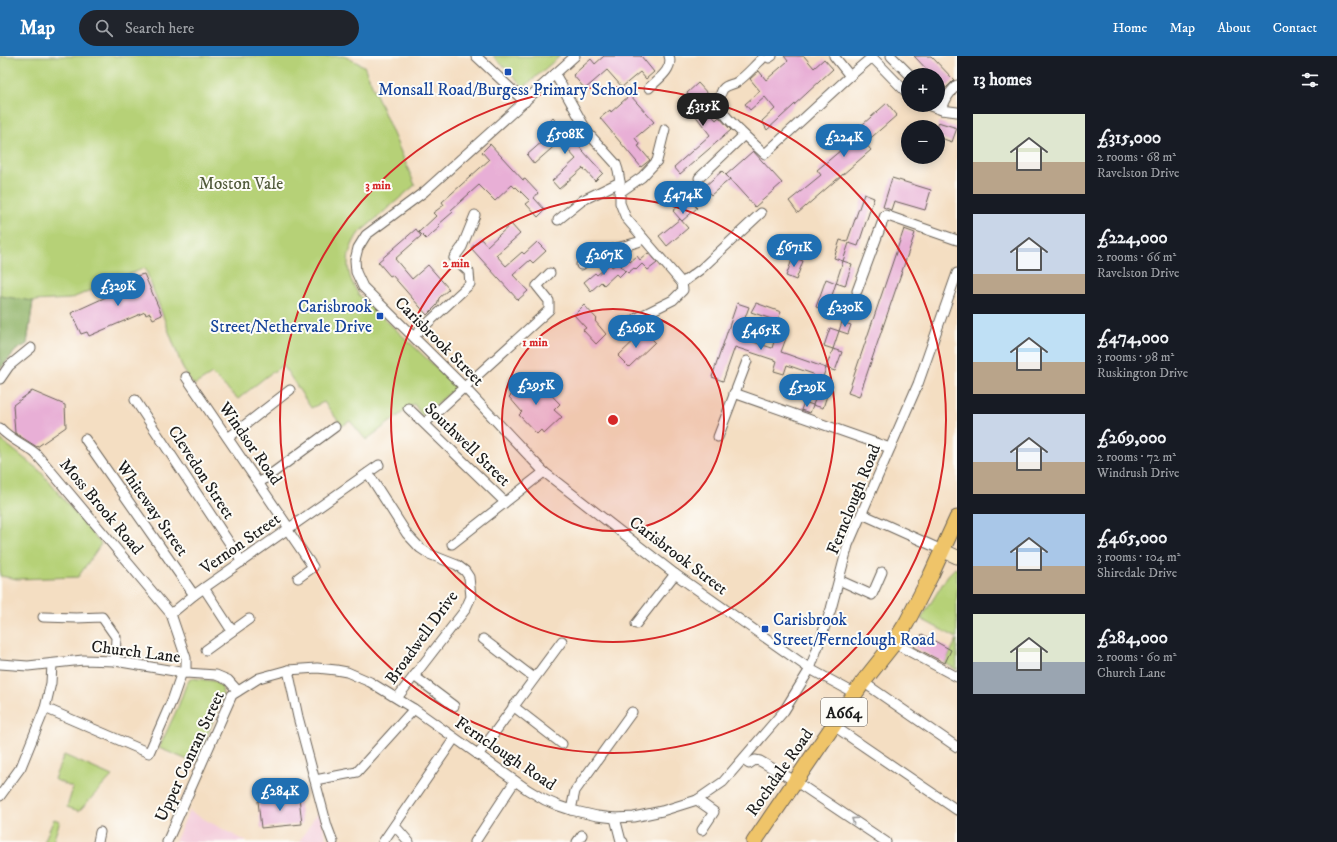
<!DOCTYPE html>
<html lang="en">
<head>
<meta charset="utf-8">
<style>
	body { margin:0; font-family:"IM FELL DW Pica",serif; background:#20242c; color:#f1f3f6; height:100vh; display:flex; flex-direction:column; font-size:15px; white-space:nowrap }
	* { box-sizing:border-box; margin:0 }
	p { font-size:13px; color:#9ea1a6 }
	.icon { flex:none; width:22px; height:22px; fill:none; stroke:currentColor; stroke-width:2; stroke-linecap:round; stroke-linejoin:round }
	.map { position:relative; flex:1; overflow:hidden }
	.side { display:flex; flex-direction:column; background:#171b24; width:380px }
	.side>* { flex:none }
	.tools { position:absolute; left:901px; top:12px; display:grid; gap:8px }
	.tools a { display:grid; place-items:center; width:44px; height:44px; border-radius:50%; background:#171b24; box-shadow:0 2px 10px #0003; font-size:20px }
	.price { position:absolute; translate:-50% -34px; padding:0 9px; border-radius:14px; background:#1f6fb2; color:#fff; font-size:13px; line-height:26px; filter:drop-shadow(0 1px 2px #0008) }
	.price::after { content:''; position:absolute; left:50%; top:24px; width:12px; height:9px; margin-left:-6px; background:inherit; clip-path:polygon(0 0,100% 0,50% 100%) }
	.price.current { background:#222; color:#fff }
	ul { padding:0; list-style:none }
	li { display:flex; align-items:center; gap:12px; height:100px; padding:0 16px }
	li span { display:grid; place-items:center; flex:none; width:112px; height:80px; border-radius:0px; color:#555 }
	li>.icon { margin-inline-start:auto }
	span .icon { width:48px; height:48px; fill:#fffc; stroke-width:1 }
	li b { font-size:17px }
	h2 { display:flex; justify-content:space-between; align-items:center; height:48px; padding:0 16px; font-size:17px }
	header { display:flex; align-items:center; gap:24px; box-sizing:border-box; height:56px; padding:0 20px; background:#1f6fb2; color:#fff }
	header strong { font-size:19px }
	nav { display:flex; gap:22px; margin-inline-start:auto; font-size:14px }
	.search { width:280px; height:36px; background:#20242c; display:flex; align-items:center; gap:10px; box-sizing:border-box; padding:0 14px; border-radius:22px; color:#9ea1a6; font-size:15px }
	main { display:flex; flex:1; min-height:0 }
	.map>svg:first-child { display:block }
</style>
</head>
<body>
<header>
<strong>Map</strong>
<div class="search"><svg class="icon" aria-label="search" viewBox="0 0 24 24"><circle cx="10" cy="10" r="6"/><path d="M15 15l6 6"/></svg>Search here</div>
<nav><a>Home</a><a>Map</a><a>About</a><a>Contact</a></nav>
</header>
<main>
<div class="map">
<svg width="957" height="786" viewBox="0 0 957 786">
	<rect width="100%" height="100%" fill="#fdfcf7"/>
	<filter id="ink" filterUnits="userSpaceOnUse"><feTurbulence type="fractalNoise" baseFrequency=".025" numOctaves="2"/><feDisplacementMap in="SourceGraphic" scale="8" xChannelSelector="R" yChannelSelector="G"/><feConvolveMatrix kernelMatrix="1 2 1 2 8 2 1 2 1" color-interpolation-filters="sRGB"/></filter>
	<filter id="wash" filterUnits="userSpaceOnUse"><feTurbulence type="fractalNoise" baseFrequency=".012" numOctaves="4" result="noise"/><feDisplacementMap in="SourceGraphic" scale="16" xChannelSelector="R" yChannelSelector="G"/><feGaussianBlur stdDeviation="0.9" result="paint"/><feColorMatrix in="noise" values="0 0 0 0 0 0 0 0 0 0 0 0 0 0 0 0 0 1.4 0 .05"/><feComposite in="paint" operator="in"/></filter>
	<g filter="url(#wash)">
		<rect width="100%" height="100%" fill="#f4dec2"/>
		<!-- built -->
		<g fill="#f4cfdd">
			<polygon points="319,754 327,786 299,786"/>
			<polygon points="189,755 247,786 175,786"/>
		</g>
		<!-- green -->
		<g fill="#b6d177" stroke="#69764a">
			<path d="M0,0H344L364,10L415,129L358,178C344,200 345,217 359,239L457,331L422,360L414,348L366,384L350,365L342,370L324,346L311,352L283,309L267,320L238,343L212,318L194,329L183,313L145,212L70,243L33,245L27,288L16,294L0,313Z"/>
			<polygon points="493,0 560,0 524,31"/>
			<polygon points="0,383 40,415 101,488 78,521 17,523 0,520"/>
			<polygon points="955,512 957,513 957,582 921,563 948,519"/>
			<polygon points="957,583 957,614 945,607"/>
			<polygon points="191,622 214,625 222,631 223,640 200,698 195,707 159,692 178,651 186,629"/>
			<polygon points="64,699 112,720 79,755 67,751 73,732 54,723"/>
			<polygon points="54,763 60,765 53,786 44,786"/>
		</g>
		<!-- forest -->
		<polygon fill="#90b368" stroke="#566842" points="0,240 33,245 27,288 16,294 0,313"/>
		<g id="blocks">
			<!-- building -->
			<g fill="#e8afd6">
				<polygon points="604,0 641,0 654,16 646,23 640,16 622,31 607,14 585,33 573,19 591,3 595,8"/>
				<polygon points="784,0 804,0 814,12 824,3 833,13 767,74 762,65 775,53 765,41 750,54 745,48 760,35 750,23 759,15 766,24 788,5"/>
				<polygon points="914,0 931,0 954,24 945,33 938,26 938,19 932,19"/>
				<polygon points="698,27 709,39 705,43 710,50 706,53 716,64 719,61 731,74 680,118 674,111 710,79 695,59 698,57 690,48 693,45 687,37"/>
				<polygon points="630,39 654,66 635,82 640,89 638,90 650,104 641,111 600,62 610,54 611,56"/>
				<polygon points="887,47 897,59 865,87 871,94 798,157 789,145 821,119 817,114 859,79 855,75"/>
				<polygon points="553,62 603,117 595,125 583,112 559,133 552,125 576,103 560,85 534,108 527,99 552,77 545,69"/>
				<polygon points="938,66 957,72 952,86 938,81"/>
				<polygon points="490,88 523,124 525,123 538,137 534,142 545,154 538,161 526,148 530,145 516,131 515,132 512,129 495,145 479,129 451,154 453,156 438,169 440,171 426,183 419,176 436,160 433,157 444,149 442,146 489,104 482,96"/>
				<polygon points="753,95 782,127 755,151 726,119"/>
				<polygon points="722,115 730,123 711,139 704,131"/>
				<polygon points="892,122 931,134 925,154 894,145 891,154 883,151"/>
				<polygon points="700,128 708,135 693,148 697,152 682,165 680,163 688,172 667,190 659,180 680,163 673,155 688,142 686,140"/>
				<polygon points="864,138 874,142 858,190 849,187 843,205 834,202 840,184 847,186"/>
				<polygon points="511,168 520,178 496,199 506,210 522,196 524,198 537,186 546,195 533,207 530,204 513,219 528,235 518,244 471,192 481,183 487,190"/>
				<polygon points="416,173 421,180 395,203 412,223 428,209 449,233 439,242 437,249 427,259 392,219 390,220 378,206"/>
				<polygon points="904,173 915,177 859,341 848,337"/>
				<polygon points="648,197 657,207 648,214 642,208 636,214 634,212 628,217 621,210 628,203 630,206 637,200 640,204"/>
				<polygon points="793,201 803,205 796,224 786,220"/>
				<polygon points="843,205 852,208 845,230 836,227"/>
				<polygon points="618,207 625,215 619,221 616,218 604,229 601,226 591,235 584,226 595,217 597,219 610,208 612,211"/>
				<polygon points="144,218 162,259 153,263 150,257 146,259 145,256 89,280 87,276 81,278 71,257 128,231 125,223"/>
				<polygon points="826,223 836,227 827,255 816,251"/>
				<polygon points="737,247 749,251 738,281 772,292 778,273 788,277 781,296 826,312 820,330 810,326 813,318 787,309 784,318 774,315 777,305 735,291 723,325 712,321"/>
				<polygon points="756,247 781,256 777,265 751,256"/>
				<polygon points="584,249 597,263 595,265 606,278 596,288 583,274 586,272 574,259"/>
				<polygon points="842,266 851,269 848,278 839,275"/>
				<polygon points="830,272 839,275 833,293 824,290"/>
				<polygon points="644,275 655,286 629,311 618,300"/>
				<polygon points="833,293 842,296 835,315 826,312"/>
				<polygon points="532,319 560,348 554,354 562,361 544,378 541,374 537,378 519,359 522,356 509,341"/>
				<polygon points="820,330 829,333 823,352 813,349"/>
				<polygon points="32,335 65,349 66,371 37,391 15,377 13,349"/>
				<polygon points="804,346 813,349 810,357 801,354"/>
				<polygon points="922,578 951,594 945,607 914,591"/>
				<polygon points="299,741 302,768 261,772 258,745"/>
			</g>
		</g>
	</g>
	<g filter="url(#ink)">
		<use href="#blocks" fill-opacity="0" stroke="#686056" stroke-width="1"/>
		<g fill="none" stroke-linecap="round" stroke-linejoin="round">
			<!-- street casing -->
			<g stroke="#686056" stroke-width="11">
				<g id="street">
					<polyline points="476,0 525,46"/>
					<polyline points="575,0 424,136 366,179 358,192 355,204 356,216 363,231 464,331 544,416 675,518 810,613 856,638"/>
					<polyline points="834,0 850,20"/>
					<polyline points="871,0 908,38"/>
					<polyline points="891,0 910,19"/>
					<polyline points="769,2 772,0"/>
					<path d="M762,3C754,10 746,20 737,26C733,29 727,28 723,33C720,37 719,46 720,51C724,62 755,89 765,98L850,20L872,1"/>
					<polyline points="555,18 588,77 616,108 618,114 620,126 620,147 626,162 682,227 683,234 673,244 637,262 618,277"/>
					<path d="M649,32C657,24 674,13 669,0"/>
					<polyline points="927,49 942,54 957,56"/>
					<path d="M942,54C945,43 949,37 957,29"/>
					<polyline points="699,122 744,79"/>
					<polyline points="619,137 642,121 657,105 665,73"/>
					<polyline points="558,164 583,144 620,126"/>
					<polyline points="581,209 596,198 638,186 643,182"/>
					<polyline points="682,227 701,213 761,157"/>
					<polyline points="857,235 885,159 957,184"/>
					<polyline points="414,280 470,228 469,216 454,202 462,191 475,159"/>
					<polyline points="186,321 289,472"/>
					<polyline points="0,323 9,310 31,292"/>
					<polyline points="734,337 890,392"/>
					<polyline points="135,344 242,506"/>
					<polyline points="408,352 505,446"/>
					<polyline points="425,367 549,254 549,245 537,230 550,217"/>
					<path d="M0,372C10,383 23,388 35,397C38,400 41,404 44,407L171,558"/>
					<polyline points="718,381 747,305"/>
					<polyline points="228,382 290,334"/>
					<polyline points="85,383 194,539"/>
					<polyline points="368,417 407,478 420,492 429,498 457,509 465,515 469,521 471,541 465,554 397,642"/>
					<polyline points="259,427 335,371"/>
					<polyline points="862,458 942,494"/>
					<polyline points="287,473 313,511 298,522"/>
					<polyline points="452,488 544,416"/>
					<polyline points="839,524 872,539 882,516"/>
					<polyline points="204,532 232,575"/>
					<polyline points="43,561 76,562 102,561 116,581 115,605"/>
					<polyline points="636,568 675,518"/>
					<polyline points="483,583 534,622"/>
					<polyline points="894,587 957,621"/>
					<polyline points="206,594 249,563"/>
					<polyline points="0,608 28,610 83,604 115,605 186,617 216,619 228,624 238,635"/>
					<polyline points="288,614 298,661 327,770 333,786"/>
					<polyline points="186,617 186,602 171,558 194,539 379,409"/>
					<polyline points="414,620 454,650"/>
					<polyline points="863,626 957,691"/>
					<polyline points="513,650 562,688"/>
					<polyline points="45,652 149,697 173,642 182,616"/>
					<polyline points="834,670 957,754"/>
					<polyline points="478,699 562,585"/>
					<polyline points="743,704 749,708 755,704 760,705 795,725 886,786"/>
					<polyline points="315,724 357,716 414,653"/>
					<polyline points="0,740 21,711 45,652 51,627 52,608"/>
					<polyline points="697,744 714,756 702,774"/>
					<polyline points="571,754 575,735 632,656"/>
					<polyline points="615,762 621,785 623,786"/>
					<polyline points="395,770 409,786"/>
					<polyline points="98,786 100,776"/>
					<polyline points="167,786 232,639 259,622 288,614 317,612 336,614 347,616 370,626 414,653 528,734 545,744 559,750 571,754 597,760 615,762 634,761 662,755 697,744 723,726 784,655 810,613 831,553 848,489 918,328 957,217"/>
					<polyline points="383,786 454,683"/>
					<polyline points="475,786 515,725"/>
					<polyline points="577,786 582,779"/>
				</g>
			</g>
			<!-- secondary casing -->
			<g stroke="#686056" stroke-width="15">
				<polyline id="secondary" points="942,494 957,501"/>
			</g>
			<!-- primary casing -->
			<g stroke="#686056" stroke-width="17">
				<polyline id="primary" points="754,786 863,626 894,587 907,566 931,519 957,462"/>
			</g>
			<!-- street -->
			<use href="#street" stroke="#fff" stroke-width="9"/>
			<!-- secondary -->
			<use href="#secondary" stroke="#f9e7c3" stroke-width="13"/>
			<!-- primary -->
			<use href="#primary" stroke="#efc469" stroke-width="15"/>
		</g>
		<!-- one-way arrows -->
		<defs><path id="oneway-chevron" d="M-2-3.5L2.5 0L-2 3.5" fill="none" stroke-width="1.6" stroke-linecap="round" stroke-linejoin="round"/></defs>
		<use stroke="#999" href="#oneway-chevron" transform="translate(854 764) rotate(-146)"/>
	</g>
	<!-- distance rings -->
	<circle cx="613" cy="364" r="111" fill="#d62828" fill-opacity=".12"/>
	<g fill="none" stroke="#d62828" stroke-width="2">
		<circle cx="613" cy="364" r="111"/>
		<circle cx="613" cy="364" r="222"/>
		<circle cx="613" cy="364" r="333"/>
	</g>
	<!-- markers -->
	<g fill="#1a4fb4" stroke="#fdfcf7" stroke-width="1.5">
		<rect x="504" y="12" width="8" height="8" rx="2"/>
		<rect x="376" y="256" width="8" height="8" rx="2"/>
		<rect x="761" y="569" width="8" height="8" rx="2"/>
	</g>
	<g text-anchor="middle" stroke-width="4" stroke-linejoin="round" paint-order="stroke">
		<!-- shield labels -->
		<rect fill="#fdfcf7" stroke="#605f5e" stroke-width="1" x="821" y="642" width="46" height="28" rx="3"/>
		<g font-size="16" font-weight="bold" fill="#1c1c1c">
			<text x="844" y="662">A664</text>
		</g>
		<!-- transit labels -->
		<g font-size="17" fill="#164399" stroke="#fdfcf7">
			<text x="508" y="39">Monsall Road/Burgess Primary School</text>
			<text x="372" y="256" text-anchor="end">Carisbrook<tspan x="372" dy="20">Street/Nethervale Drive</tspan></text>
			<text x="773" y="569" text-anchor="start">Carisbrook<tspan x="773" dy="20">Street/Fernclough Road</tspan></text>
		</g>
		<!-- park labels -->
		<g font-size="17" fill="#525b3c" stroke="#fdfcf7">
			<text x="241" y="133">Moston Vale</text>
		</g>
		<!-- street labels -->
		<g font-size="17" fill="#1c1c1c" stroke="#fdfcf7">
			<text transform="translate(440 285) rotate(45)" y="6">Carisbrook Street</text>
			<text transform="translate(251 387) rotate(55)" y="6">Windsor Road</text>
			<text transform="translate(468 388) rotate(44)" y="6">Southwell Street</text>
			<text transform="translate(202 416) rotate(57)" y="6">Clevedon Street</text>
			<text transform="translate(853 443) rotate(-68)" y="6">Fernclough Road</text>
			<text transform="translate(102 450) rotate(50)" y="6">Moss Brook Road</text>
			<text transform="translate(153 452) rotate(55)" y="6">Whiteway Street</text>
			<text transform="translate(240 487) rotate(-35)" y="6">Vernon Street</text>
			<text transform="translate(679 499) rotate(37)" y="6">Carisbrook Street</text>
			<text transform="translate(421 581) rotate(-54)" y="6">Broadwell Drive</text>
			<text transform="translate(136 595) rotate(7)" y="6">Church Lane</text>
			<text transform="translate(506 697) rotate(34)" y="6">Fernclough Road</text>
			<text transform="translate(189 700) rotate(-65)" y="6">Upper Conran Street</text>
			<text transform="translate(779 716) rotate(-55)" y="6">Rochdale Road</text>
		</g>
	</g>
	<circle cx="613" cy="364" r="6" fill="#d62828" stroke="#fdfcf7" stroke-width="2"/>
	<g font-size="12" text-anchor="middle" font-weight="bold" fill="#d62828" stroke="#fdfcf7" stroke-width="4" stroke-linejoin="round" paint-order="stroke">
		<text x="378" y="133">3 min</text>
		<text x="456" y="211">2 min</text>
		<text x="535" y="290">1 min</text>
	</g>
</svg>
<div class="tools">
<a>+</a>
<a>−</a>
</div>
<b class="price current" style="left:703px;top:71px">£315K</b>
<b class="price" style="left:565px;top:99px">£508K</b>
<b class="price" style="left:844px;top:102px">£224K</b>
<b class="price" style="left:683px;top:159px">£474K</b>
<b class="price" style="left:794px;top:212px">£671K</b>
<b class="price" style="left:604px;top:220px">£267K</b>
<b class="price" style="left:118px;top:251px">£329K</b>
<b class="price" style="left:845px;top:272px">£230K</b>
<b class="price" style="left:636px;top:293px">£269K</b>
<b class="price" style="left:761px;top:295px">£465K</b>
<b class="price" style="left:536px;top:350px">£295K</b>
<b class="price" style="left:807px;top:352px">£529K</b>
<b class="price" style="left:280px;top:756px">£284K</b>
</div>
<section class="side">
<h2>13 homes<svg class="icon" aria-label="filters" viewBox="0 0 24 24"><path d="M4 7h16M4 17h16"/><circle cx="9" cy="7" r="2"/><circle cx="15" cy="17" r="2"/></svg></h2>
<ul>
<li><span style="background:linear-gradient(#dfe7d0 60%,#b9a48a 0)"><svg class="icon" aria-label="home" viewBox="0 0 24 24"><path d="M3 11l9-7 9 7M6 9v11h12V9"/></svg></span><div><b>£315,000</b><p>2 rooms · 68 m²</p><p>Ravelston Drive</p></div></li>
<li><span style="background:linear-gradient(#c9d6e8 75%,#b9a48a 0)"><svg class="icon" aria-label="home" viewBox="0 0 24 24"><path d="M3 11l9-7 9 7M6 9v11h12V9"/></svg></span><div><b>£224,000</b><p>2 rooms · 66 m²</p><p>Ravelston Drive</p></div></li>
<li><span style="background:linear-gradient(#bfe0f5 60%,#b9a48a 0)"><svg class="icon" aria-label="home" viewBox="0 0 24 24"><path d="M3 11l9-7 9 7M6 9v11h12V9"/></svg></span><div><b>£474,000</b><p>3 rooms · 98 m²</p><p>Ruskington Drive</p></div></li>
<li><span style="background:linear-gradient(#c9d6e8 60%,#b9a48a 0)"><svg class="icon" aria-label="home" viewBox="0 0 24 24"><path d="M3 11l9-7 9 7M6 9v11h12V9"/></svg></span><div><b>£269,000</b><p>2 rooms · 72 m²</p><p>Windrush Drive</p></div></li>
<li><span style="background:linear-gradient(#a9c7e8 65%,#b9a48a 0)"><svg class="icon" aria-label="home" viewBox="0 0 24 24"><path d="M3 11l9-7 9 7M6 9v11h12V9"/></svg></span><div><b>£465,000</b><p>3 rooms · 104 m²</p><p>Shiredale Drive</p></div></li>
<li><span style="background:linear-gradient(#dfe7d0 60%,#9aa5b1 0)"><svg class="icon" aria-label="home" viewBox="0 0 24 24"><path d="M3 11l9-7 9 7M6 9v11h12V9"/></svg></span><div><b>£284,000</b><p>2 rooms · 60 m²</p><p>Church Lane</p></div></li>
</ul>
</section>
</main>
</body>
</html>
